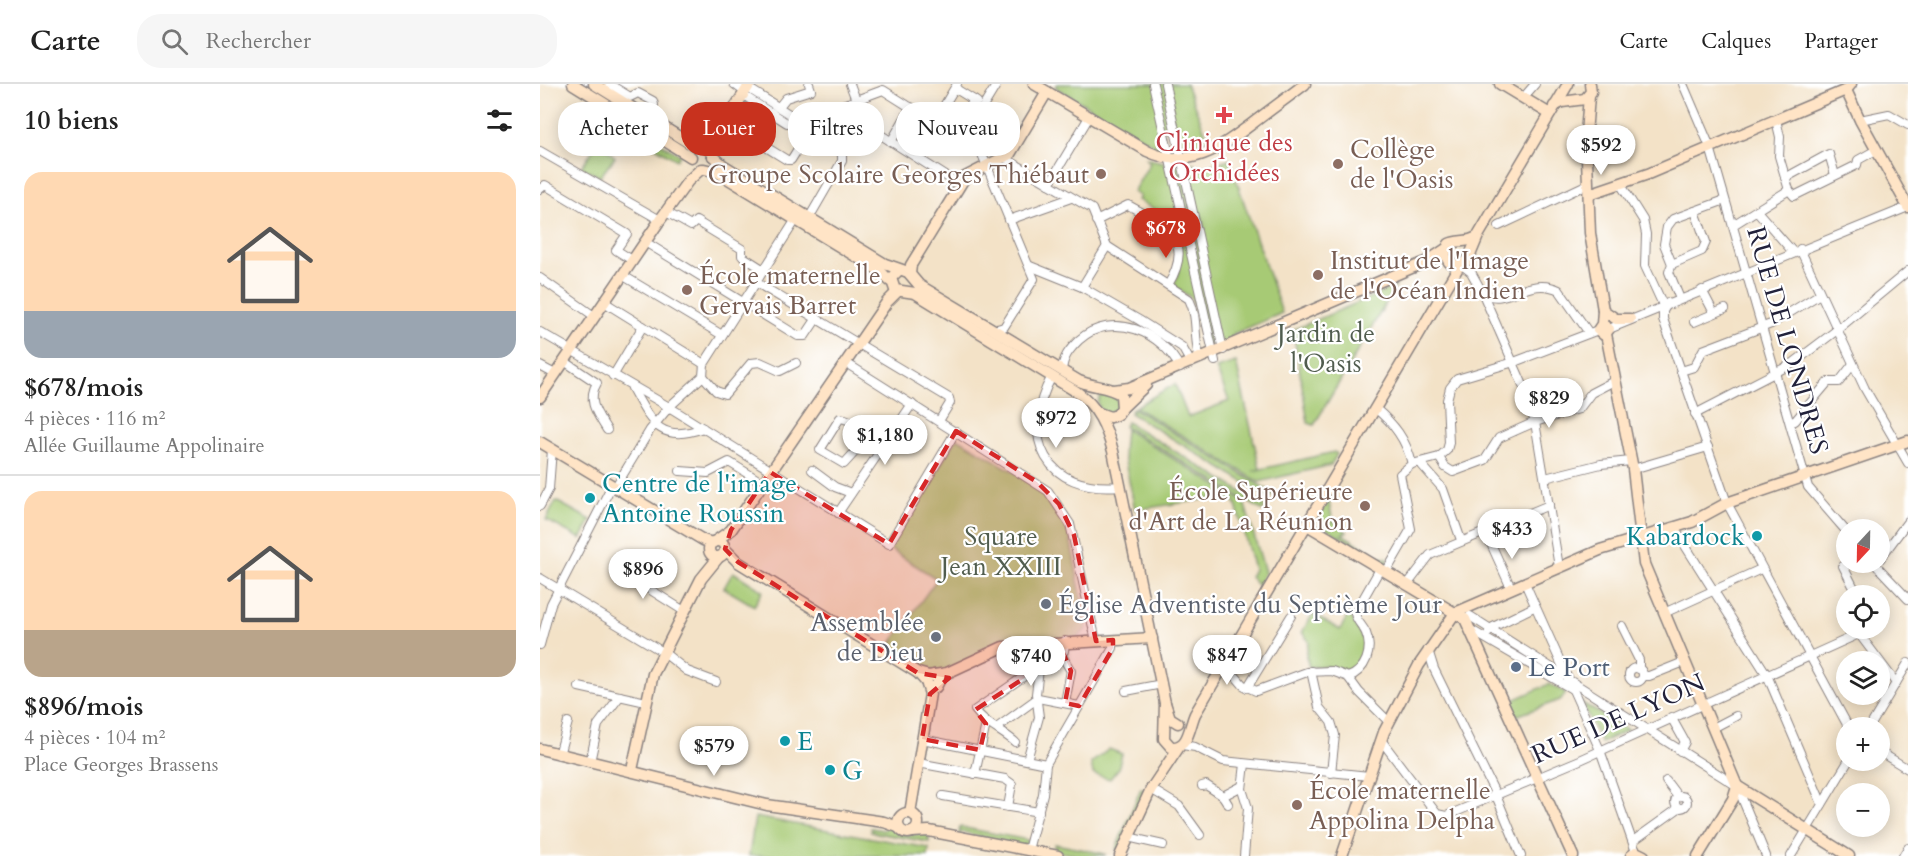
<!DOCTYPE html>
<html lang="fr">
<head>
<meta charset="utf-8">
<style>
	body { margin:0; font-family:Cardo,serif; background:#f6f6f6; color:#222; height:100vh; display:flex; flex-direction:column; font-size:22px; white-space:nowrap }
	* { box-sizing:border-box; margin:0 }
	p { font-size:20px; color:#767676 }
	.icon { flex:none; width:33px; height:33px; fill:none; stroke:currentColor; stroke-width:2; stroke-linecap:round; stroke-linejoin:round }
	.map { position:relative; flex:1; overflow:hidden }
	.sheet { display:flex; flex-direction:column; background:#fff; width:540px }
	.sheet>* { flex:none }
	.banner { position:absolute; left:18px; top:18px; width:570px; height:54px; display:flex; gap:12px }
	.needle { width:39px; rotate:202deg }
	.buttons { position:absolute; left:1296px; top:435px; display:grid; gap:12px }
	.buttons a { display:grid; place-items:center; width:54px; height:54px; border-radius:50%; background:#fff; box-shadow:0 3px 15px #0003; font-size:30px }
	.price { position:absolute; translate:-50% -51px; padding:0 14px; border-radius:21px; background:#fff; color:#222; font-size:20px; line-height:39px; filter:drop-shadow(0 2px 3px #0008) }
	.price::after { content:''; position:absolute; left:50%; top:36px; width:18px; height:14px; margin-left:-9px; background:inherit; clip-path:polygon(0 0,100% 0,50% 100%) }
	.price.current { background:#c8321e; color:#fff }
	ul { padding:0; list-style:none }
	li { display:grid; align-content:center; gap:12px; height:318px; padding:0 24px }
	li+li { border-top:2px solid #e0e0e0 }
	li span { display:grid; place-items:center; height:186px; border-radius:18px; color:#555 }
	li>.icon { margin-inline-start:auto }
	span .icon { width:108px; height:108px; fill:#fffc; stroke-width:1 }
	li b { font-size:26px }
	h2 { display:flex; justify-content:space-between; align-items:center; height:72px; padding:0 24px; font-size:26px }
	.chip { padding:0 21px; border-radius:24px; background:#fff; box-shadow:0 3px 15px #0003; font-size:21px; line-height:54px }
	.chip.current { background:#c8321e; color:#fff }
	header { display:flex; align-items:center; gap:36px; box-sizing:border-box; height:84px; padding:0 30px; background:#fff; border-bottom:2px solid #e0e0e0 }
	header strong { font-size:28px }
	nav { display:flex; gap:33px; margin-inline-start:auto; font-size:21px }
	.search { width:420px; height:54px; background:#f6f6f6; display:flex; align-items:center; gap:15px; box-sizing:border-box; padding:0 21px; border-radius:24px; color:#767676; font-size:22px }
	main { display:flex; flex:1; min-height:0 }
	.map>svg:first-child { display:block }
</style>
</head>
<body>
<header>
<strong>Carte</strong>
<div class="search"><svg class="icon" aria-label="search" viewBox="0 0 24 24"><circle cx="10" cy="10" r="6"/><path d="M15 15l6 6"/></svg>Rechercher</div>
<nav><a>Carte</a><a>Calques</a><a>Partager</a></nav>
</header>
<main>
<section class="sheet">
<h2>10 biens<svg class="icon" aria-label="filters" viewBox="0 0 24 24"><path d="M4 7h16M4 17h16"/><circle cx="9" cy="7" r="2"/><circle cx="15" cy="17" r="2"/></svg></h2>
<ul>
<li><span style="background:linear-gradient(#ffd9b3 75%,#9aa5b1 0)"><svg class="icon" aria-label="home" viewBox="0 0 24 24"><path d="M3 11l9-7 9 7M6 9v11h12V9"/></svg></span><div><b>$678/mois</b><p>4 pièces · 116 m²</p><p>Allée Guillaume Appolinaire</p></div></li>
<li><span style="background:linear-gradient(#ffd9b3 75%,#b9a48a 0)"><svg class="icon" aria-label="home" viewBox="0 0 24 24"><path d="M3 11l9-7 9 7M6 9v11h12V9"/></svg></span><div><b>$896/mois</b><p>4 pièces · 104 m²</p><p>Place Georges Brassens</p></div></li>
</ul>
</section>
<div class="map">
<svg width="1368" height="772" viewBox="0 0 1368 772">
	<rect width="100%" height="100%" fill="#fff"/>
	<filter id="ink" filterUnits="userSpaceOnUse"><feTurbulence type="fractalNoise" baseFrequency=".0167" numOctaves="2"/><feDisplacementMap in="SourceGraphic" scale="12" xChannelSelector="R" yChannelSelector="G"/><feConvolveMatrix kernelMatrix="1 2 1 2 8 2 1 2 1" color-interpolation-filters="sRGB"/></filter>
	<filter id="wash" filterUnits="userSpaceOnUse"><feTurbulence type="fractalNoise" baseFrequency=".008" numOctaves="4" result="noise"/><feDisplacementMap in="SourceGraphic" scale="24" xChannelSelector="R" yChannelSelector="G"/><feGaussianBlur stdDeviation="1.35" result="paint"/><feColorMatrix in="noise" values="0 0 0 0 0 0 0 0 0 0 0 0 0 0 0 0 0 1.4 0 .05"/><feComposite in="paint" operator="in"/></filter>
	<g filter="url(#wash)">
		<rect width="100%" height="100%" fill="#f3e2c7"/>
		<!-- green -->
		<g fill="#a7ca74" stroke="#647658" stroke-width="1.5">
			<polygon points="517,0 646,0 670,60 641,67 636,43 622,46 625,65 617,63 515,3"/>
			<polygon points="59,22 140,71 137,76 56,27"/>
			<polygon points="59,58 75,73 60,93 41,83"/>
			<path d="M606,74L635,81L654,79L657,86L689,75L742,229L693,250V257L665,269L652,214L633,202C641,186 643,170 638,153C635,145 630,144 631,135L598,116L600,112L593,108L610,79Z"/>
			<polygon points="856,202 774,341 768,339 753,246"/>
			<polygon points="696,278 720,385 713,387 794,368 797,370 791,381 719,398 595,323 635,300 648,333 689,317 676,284"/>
			<circle cx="568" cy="319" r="10"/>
			<polygon points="593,324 733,409 730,414 590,329"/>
			<polygon points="587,338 725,422 723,427 584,342"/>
			<polygon points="585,345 704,418 725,488 718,502 710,493 714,485 695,418 686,412 595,426 583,368"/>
			<polygon points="417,354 496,401 516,422 529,448 547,544 539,553 467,559 407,586 382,587 347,565 397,495 348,464"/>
			<polygon points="791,411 793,414 789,419 793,438 797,438 807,448 802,450 841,474 848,474 847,480 782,442 779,432"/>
			<polygon points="16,417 51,436 41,455 6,436"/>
			<polygon points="193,488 223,507 214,522 184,504"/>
			<polygon points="809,529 824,557 819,580 809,587 784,582 769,583 766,572 769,558 762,548 773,530 800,546"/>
			<polygon points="1009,600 1025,608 1025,611 1020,616 976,632 969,618"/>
			<polygon points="1042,619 1088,646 1061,659"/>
			<polygon points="569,665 582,670 578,685 570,695 553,690 551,679"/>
			<polygon points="601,704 606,707 580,766 576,765"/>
			<polygon points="215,733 389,764 388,772 209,772"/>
			<polygon points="349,742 367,751 386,750 389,753 389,758 331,748 331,744 343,746"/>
			<polygon points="420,743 488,756 487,763 423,748 419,750"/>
			<polygon points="515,760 561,769 566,771 543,772 513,767"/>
		</g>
	</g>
	<g filter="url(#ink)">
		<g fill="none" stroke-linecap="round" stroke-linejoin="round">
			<!-- street casing -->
			<g stroke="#8a8281" stroke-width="10">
				<g id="street">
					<polyline points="69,0 90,13 98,9 113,17 114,21 106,33"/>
					<polyline points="194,0 205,8"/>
					<polyline points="310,0 316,16"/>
					<polyline points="613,0 675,277"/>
					<polyline points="625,0 683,266"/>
					<polyline points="1143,0 1170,63 1268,403 1306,447"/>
					<polyline points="208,4 260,37"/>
					<polyline points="416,5 437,18"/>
					<polyline points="203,11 247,39 260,37 343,6 441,68 494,195 464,243 454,246"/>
					<polyline points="983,14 995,0"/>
					<polyline points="434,16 430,22 480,53"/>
					<polyline points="309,19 322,39 420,101"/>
					<polyline points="238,24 246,14 271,6 269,0"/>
					<polyline points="231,28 216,53 216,57 247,76 251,76 266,52 260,37"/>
					<polyline points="440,28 457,0"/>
					<polyline points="1236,36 1240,53 1239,72 1249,106"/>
					<polyline points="1320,36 1349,30 1368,41"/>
					<polyline points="395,37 417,0"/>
					<polyline points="351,58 371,23"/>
					<polyline points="0,67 120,136"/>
					<path d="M465,74L552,125L567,162L649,215C659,235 653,256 660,275"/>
					<polyline points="1245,94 1289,70 1295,91"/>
					<polyline points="509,100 549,33"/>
					<polyline points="1081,101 1103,136 1106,150 1105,182 1123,221"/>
					<polyline points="0,105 5,101 87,150 76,166 92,176"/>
					<polyline points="1217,127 1253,168"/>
					<polyline points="126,128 151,142 156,137 202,165 202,172 224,186"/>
					<polyline points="269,134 302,77 302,71 282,29"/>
					<polyline points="469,136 531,114"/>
					<path d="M556,137L588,121C625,141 656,155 628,201"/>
					<polyline points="1193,141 1249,106 1254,112 1317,81 1318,76 1336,66"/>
					<polyline points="959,142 1048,100"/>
					<polyline points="110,161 258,252 265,252 277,234"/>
					<polyline points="1260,165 1325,305 1368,379"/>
					<polyline points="1132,180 1162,167 1166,158 1155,127"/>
					<polyline points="922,181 931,188 942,208 986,308 995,338 1019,483"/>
					<polyline points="490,182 542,203 599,236 642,263 651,279"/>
					<polyline points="82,191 182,251"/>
					<polyline points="0,194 54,232"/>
					<polyline points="217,199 409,314 410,319 399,337"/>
					<polyline points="542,203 567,162"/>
					<polyline points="1162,206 1174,229"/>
					<path d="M943,209C966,223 989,191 1019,206L1049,249"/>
					<polyline points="1140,215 1129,188 1132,180 1124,160 1127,143 1133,135 1185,116"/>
					<polyline points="64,218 164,280"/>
					<polyline points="1128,219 1123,227 1123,235 1187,419 1309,644"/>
					<polyline points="1154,238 1185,225"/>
					<polyline points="1069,245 1368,123"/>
					<polyline points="0,248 129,323 349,460 416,347"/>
					<path d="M24,277L57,299C46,317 58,331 67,346"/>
					<polyline points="306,279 508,407 530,440 556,557"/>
					<polyline points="0,282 15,290"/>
					<path d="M522,287C523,273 529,266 539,256C573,226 622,248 640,284"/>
					<polyline points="1141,287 1154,283 1163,266 1231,240 1280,210"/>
					<polyline points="73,292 103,242"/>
					<polyline points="163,292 176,307 185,310 211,279 220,278 240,287 256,279"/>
					<path d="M512,292C478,354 506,409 580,402"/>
					<path d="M92,304C111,338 120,360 163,344"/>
					<path d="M835,324C854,340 866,355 872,380"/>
					<polyline points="1155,330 1252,280 1297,246 1368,187"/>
					<polyline points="1250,338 1255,337 1288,298 1299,298 1313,280"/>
					<path d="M324,347L314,369L304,380L280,366L300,334C315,335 329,353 347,355"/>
					<polyline points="899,373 905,383 913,388 945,376 959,354 995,338 1039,325 1051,309 1076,296"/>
					<polyline points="881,380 903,405 921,456"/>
					<polyline points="1093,385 1168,363"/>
					<polyline points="272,386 295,403 311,409"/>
					<polyline points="140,387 168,389 189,378 223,399"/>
					<polyline points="1005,394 1061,380 1091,377"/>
					<polyline points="76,402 110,346 129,323 163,292 164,280 255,137"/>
					<polyline points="0,422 9,405 12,365"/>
					<polyline points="298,429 372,320"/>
					<polyline points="1134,444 1227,591 1282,720"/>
					<polyline points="955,447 947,451 971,504"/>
					<polyline points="1340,475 1368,437"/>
					<polyline points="1310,478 1303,482 1318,512"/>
					<polyline points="1333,478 1368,515"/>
					<polyline points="76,484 144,527"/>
					<polyline points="846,488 871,445 860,390 872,380 899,373 907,366 909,359 907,316 910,304 917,295 974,278 1058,246"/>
					<polyline points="0,494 123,568 147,587 176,598"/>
					<polyline points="985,499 1060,666 1096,768"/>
					<polyline points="867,501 890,471 1009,421"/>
					<polyline points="1124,529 1221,485"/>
					<polyline points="930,532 1023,591"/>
					<polyline points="1082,542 1099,576 1099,585"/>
					<polyline points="931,546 1032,605"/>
					<polyline points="949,548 953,543 994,523"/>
					<polyline points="1320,551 1356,599"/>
					<polyline points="0,561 11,520 72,401"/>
					<polyline points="888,566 894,585 955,709 981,772"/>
					<polyline points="521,570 531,587 525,619"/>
					<polyline points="685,580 703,601 716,607 767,588 792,587 808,593 819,608 849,638"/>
					<circle cx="1096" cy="591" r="7"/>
					<polyline points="771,587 779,623 791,638 795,651 791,689"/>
					<polyline points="1103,592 1109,592 1144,578"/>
					<path d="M808,593C826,587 833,566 826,549C823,542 816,537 815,529L840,485"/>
					<polyline points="1029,596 1197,702 1226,772"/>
					<polyline points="39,603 106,618"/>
					<polyline points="707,604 751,532"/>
					<polyline points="586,607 622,600"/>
					<polyline points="1131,633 1145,658 1140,667"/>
					<polyline points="458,643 498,614 539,622"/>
					<polyline points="1173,644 1196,632"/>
					<polyline points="1329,644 1368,579"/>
					<polyline points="382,655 506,680"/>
					<polyline points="841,656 897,730 906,732 1040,676 1332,544"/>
					<path d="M475,658C461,646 446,641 435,626L489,589L499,585"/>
					<polyline points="642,661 655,663 683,677 829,692"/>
					<polyline points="1340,668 1368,685"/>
					<polyline points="19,671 28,638"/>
					<polyline points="487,676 499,633 496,610 499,585 524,567 525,557"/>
					<polyline points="50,678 58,641 80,612"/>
					<polyline points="378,679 465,695 472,700 468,723"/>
					<polyline points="435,690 446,640"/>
					<polyline points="1126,697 1138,713"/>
					<polyline points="662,702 666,701 683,712 688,720"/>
					<polyline points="611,705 639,722 660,751"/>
					<polyline points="403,712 499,728"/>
					<polyline points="683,712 702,702"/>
					<circle cx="1141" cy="718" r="6"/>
					<polyline points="592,754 623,761"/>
					<polyline points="1093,757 1139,724"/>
					<polyline points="488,766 503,710 506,680 573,564 573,556"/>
					<polyline points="704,772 708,724 702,705 705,680"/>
					<polyline points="1251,772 1309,676"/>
					<polyline points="1363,772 1368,764"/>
				</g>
			</g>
			<!-- secondary casing -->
			<g stroke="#8a8281" stroke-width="13">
				<g id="secondary">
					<polyline points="33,0 151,73"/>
					<polyline points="54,0 149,59 168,65 171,68"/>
					<path d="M494,0L607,67C649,87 680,64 713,39C730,26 748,13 765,0"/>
					<polyline points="960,0 1010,30"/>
					<polyline points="1306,6 1320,36 1368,123"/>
					<polyline points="1049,12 1046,50 1050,149 1063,226 1062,240 1058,246 1064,251 1069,245 1062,240"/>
					<polyline points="1014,22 1022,18 1045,15 1051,8 1050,0"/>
					<path d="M173,72L183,81L345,180L368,188L379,201L539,297C552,303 571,302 581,311L582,324L577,331L570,333L559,329"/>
					<polyline points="173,72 172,59 210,0"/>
					<polyline points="164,85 177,88 340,187 350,197"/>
					<polyline points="1049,110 1108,90 1306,6 1311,0"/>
					<path d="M938,152C927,160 919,155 909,160L905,171L909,178L919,182L928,176L938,152L1028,0"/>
					<path d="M359,186L351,194L355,206L375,209L537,308C558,323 566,342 573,367L625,619L630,634L638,639"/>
					<polyline points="370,190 371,181 425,93 470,70 507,8"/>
					<polyline points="1063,226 1076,235 1090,235"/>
					<polyline points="1066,250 1093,385 1104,480 1197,702"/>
					<polyline points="574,306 589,304 888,177 906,165"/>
					<polyline points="0,313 120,136 148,97 161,85"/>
					<polyline points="582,324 606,301"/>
					<polyline points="0,358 163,456 172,459"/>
					<polyline points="767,441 925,535 1033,772"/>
					<circle cx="177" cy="465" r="8"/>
					<polyline points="174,458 191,446 347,218 358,207"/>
					<polyline points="185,465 198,478 378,589 386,598"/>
					<polyline points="378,589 389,592 407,589 463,563 612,554"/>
					<polyline points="386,597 389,603 396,603 399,597 394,591"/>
					<path d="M625,619L624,655L631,663C649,665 649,643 655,630L919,182"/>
					<polyline points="0,665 227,721 344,738 358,743"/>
					<polyline points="92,686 113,590 161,495 178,474"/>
					<polyline points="1197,702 1309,772"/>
					<circle cx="368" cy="739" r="10"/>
					<polyline points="370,729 390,610 387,601"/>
					<polyline points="372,748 389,747 518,772"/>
					<polyline points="580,772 611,705 639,663"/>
					<polyline points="802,772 844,648 879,581 915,529 1060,466 1152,438 1187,419 1368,357"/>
					<polyline points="1091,772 1096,768 1104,772"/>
					<polyline points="1158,772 1193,715 1197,702"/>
				</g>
			</g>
			<!-- street -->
			<use href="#street" stroke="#fff" stroke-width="8"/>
			<!-- secondary -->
			<use href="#secondary" stroke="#ffe4c6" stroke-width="10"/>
		</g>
	</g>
	<!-- marked area -->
	<path fill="#d62828" fill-opacity="0.2" stroke="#d62828" stroke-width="4.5" stroke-dasharray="12 8" stroke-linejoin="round" d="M416,347L497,398L519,420L534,451L556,557L573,556V564L539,622L525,619L531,587L523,569L435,626L446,640L440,666L382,655L390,610L409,594L378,589L198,478L185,465L191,446L230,388L349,460Z"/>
	<!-- markers -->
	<path fill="#e0444e" stroke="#fff" stroke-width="2" d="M681 22h6v6h6v6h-6v6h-6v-6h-6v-6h6z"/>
	<g fill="#8d6e63" stroke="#fff" stroke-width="2">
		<circle cx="798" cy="80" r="6"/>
		<circle cx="561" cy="90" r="6"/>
		<circle cx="778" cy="191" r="6"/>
		<circle cx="147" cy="206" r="6"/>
		<circle cx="825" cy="422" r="6"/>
		<circle cx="757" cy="721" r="6"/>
	</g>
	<g fill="#0f9aa8" stroke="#fff" stroke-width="2">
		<circle cx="50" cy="414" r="6"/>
		<circle cx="1217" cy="452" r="6"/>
		<circle cx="245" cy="657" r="6"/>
		<circle cx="290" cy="686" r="6"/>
	</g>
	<g fill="#6b7280" stroke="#fff" stroke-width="2">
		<circle cx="506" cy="520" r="6"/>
		<circle cx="396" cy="553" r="6"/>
	</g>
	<circle fill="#5c6f8a" stroke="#fff" stroke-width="2" cx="976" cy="583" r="6"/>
	<g text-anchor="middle" stroke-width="4.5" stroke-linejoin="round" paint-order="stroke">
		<!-- health labels -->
		<g font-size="26" fill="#be3a42" stroke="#fff">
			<text x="684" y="67">Clinique des<tspan x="684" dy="30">Orchidées</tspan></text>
		</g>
		<!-- education labels -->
		<g font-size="26" fill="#785e54" stroke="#fff" text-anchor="start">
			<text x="810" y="74">Collège<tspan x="810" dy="30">de l'Oasis</tspan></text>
			<text x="549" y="99" text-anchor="end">Groupe Scolaire Georges Thiébaut</text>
			<text x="790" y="185">Institut de l'Image<tspan x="790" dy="30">de l'Océan Indien</tspan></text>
			<text x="159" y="200">École maternelle<tspan x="159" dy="30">Gervais Barret</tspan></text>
			<text x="813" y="416" text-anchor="end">École Supérieure<tspan x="813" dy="30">d'Art de La Réunion</tspan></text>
			<text x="769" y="715">École maternelle<tspan x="769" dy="30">Appolina Delpha</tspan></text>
		</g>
		<!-- park labels -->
		<g font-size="26" fill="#515d4f" stroke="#fff">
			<text x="786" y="258">Jardin de<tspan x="786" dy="30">l'Oasis</tspan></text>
			<text x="461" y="461">Square<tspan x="461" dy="30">Jean XXIII</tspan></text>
		</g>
		<!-- street labels -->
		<g font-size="26" fill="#22223b" stroke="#fff">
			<text transform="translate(1248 256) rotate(74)" y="9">RUE DE LONDRES</text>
			<text transform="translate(1078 634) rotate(-24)" y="9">RUE DE LYON</text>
		</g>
		<!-- culture labels -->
		<g font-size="26" fill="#0d838f" stroke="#fff" text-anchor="start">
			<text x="62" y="408">Centre de l'image<tspan x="62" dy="30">Antoine Roussin</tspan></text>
			<text x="1205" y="461" text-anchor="end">Kabardock</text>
			<text x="257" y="666">E</text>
			<text x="302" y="695">G</text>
		</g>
		<!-- worship labels -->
		<g font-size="26" fill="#5b616d" stroke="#fff" text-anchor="start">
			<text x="518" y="529">Église Adventiste du Septième Jour</text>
			<text x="384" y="547" text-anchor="end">Assemblée<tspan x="384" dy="30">de Dieu</tspan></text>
		</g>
		<!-- service labels -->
		<g font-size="26" fill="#4e5e75" stroke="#fff" text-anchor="start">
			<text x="988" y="592">Le Port</text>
		</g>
	</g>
</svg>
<div class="buttons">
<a><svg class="needle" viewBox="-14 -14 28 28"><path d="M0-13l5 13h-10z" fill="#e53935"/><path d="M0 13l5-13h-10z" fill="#767676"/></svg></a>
<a><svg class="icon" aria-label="locate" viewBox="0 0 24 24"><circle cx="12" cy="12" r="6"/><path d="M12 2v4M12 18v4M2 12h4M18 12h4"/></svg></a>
<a><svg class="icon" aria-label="layers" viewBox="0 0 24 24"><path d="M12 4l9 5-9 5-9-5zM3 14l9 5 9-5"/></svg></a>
<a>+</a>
<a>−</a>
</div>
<b class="price" style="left:1061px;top:92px">$592</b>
<b class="price current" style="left:626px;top:175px">$678</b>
<b class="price" style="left:1009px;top:345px">$829</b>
<b class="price" style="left:516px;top:365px">$972</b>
<b class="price" style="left:345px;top:382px">$1,180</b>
<b class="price" style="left:972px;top:476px">$433</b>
<b class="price" style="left:103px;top:516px">$896</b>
<b class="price" style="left:687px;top:602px">$847</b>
<b class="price" style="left:491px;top:603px">$740</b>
<b class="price" style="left:174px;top:693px">$579</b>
<div class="banner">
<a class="chip">Acheter</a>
<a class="chip current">Louer</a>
<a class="chip">Filtres</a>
<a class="chip">Nouveau</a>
</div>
</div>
</main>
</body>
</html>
